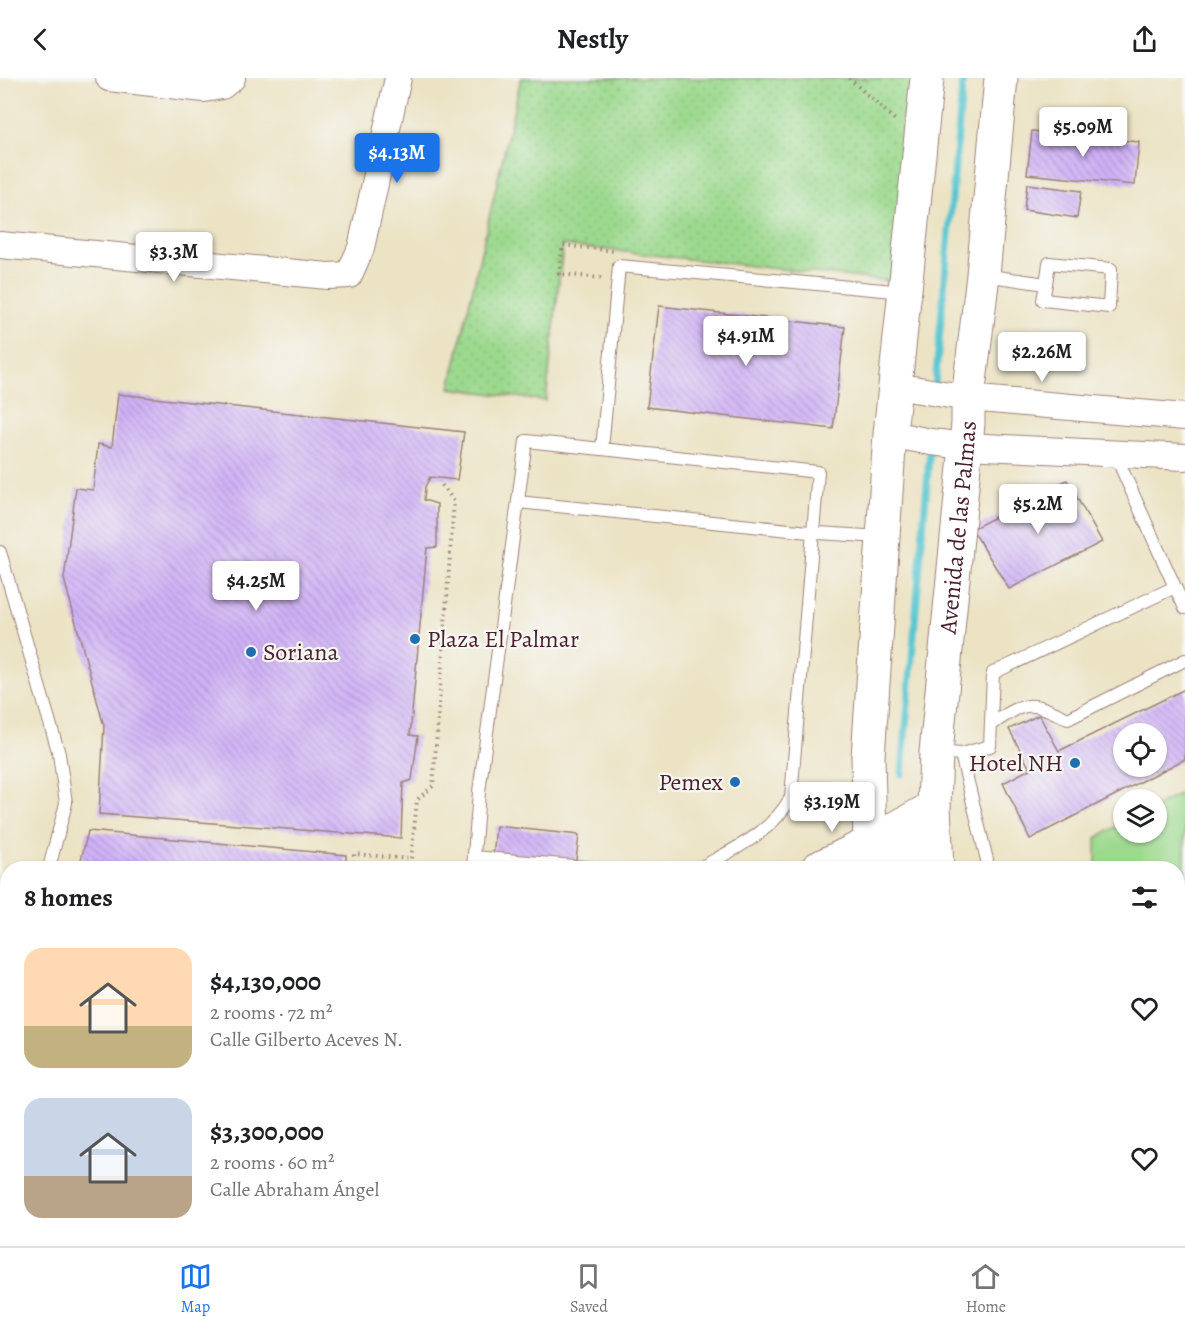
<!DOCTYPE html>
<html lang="en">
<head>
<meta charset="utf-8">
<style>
	body { margin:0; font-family:Alegreya,serif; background:#f2f2f2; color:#202124; height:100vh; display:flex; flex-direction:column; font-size:22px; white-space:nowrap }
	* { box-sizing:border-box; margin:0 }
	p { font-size:20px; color:#757577 }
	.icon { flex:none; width:33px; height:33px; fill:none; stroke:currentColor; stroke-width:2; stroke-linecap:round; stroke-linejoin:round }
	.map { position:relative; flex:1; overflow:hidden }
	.side { position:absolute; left:0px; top:783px; width:1185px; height:386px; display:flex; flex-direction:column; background:#fff; border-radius:24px 24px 0 0; box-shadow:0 2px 4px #0004 }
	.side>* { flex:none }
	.buttons { position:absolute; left:1113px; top:645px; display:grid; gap:12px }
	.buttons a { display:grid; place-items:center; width:54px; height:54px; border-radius:50%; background:#fff; box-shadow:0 2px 4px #0004; font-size:30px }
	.price { position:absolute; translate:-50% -51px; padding:0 14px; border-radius:6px; background:#fff; color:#222; font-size:20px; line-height:39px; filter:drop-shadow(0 2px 3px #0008) }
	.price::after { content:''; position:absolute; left:50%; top:36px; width:18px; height:14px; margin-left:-9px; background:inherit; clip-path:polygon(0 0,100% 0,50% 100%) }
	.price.active { background:#1a73e8; color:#fff }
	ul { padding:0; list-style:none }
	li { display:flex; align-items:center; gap:18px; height:150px; padding:0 24px }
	li span { display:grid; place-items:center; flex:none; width:168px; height:120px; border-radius:18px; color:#555 }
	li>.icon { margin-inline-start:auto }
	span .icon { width:72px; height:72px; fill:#fffc; stroke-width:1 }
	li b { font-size:26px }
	h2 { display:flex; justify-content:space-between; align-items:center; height:72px; padding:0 24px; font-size:26px }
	header { display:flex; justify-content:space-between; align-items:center; height:78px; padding:0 24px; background:#fff; font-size:27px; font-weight:700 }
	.dock { display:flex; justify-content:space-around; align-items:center; height:84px; border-top:2px solid #e0e0e0; background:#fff; font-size:16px; color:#757577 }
	.dock a { display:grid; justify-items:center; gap:3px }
	.dock .active { color:#1a73e8 }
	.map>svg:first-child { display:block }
</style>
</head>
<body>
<header><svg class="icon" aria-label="back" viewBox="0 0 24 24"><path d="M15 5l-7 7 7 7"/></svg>Nestly<svg class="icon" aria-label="share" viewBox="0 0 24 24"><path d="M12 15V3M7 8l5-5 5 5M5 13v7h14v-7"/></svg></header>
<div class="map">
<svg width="1185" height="1168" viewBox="0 0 1185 1168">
	<defs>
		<pattern id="grass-dots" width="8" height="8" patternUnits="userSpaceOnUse" patternTransform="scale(1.5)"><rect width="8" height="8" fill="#9cd98e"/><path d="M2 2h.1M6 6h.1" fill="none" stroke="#88ba7b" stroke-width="1.8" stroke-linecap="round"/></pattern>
		<pattern id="building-back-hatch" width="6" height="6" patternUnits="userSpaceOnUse" patternTransform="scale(1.5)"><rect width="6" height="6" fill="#d0b2f8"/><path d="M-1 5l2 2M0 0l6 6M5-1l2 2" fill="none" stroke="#ab90c9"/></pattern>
	</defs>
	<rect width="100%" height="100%" fill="#f6f6f2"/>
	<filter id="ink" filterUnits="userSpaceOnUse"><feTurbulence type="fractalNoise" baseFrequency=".0167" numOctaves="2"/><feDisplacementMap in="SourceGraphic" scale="12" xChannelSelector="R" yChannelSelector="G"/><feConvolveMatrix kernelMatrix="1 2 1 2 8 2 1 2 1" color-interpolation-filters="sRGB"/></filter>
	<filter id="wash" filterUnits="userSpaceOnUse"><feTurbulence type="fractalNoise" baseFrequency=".008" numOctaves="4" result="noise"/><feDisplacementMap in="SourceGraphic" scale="24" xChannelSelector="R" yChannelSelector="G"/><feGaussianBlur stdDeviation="1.35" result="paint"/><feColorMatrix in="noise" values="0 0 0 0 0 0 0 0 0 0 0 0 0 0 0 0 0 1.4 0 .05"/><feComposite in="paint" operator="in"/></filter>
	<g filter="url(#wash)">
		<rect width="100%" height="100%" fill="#ece3c4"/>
		<!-- grass -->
		<polygon fill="url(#grass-dots)" stroke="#737c5c" stroke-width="1.5" points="521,0 927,0 906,205 563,167 546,323 450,310"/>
		<!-- garden -->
		<polygon fill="#9cd98e" stroke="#737c5c" stroke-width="1.5" points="1185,713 1185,1042 1178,1042 1178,790 1096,790 1096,760 1123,745 1124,754 1156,754 1157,728"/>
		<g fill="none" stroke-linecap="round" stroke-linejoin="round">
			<!-- stream -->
			<g stroke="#59c6d2" stroke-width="7">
				<polyline points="935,308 963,0"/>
				<polyline points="902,696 930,370"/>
			</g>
		</g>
		<g id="blocks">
			<!-- building -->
			<g fill="url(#building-back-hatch)" fill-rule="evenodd">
				<polygon points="1032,53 1139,64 1135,107 1027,96"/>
				<polygon points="1027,106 1081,113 1077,140 1024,132"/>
				<polygon points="659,228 845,249 833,351 647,329"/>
				<polygon points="118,316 464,354 457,402 430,399 425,409 424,422 437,426 437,469 427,470 410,657 418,658 412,702 403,705 401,760 99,736 104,648 64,501 76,410 93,412 98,366 112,369"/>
				<polygon points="1067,402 1102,464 1009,511 972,451"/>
				<path d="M1185,611V681L1030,761L1003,705L1030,691L1009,651L1039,637L1059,673ZM1124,656H1156V688H1124Z"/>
				<polygon points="496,748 579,757 575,790 492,790"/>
				<polygon points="88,753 346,777 346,790 79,790"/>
				<rect x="1178" y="845" width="7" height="153"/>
				<polygon points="7,993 8,993 8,1046 0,1044 0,1020"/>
				<polygon points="565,1161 629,1161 616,1168 568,1168"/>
			</g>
		</g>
	</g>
	<g filter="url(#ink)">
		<use href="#blocks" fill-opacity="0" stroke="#9b8178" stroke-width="1.5"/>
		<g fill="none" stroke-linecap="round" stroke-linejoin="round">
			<!-- lane casing -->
			<g stroke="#9b8178" stroke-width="14">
				<g id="lane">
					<polyline points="984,197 1046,206 1049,185 1111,191 1109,229 1043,222 1046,206"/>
					<polyline points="602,371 619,188 905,214"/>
					<polyline points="518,424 819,455 881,459"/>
					<polyline points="0,474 59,676 66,725 49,790"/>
					<polyline points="1175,509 1185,530"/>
					<path d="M991,647C1025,623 1031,622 1068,641L1185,582"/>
					<polyline points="938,674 961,676 990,668 993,595 1175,509 1115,376"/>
					<polyline points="961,676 987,782"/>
					<polyline points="474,779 596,790"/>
					<path d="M473,790L479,714L526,363L818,394L791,719C772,755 734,771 700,790"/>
					<polyline points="0,968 8,941"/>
					<polyline points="0,1066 8,1069"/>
					<polyline points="1178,1086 1185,1086"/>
					<polyline points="536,1161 541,1168"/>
					<polyline points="824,1161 828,1168"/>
					<polyline points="1011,1161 1011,1168"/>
					<polyline points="389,1168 390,1161"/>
					<polyline points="699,1168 711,1161"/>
					<polyline points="843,1168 857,1161"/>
				</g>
			</g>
			<!-- street casing -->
			<g stroke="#9b8178" stroke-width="28">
				<g id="street">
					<polyline points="109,0 204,11 222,8 232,0"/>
					<polyline points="0,167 328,198 349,197 361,170 398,0"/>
					<polyline points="895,308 968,320 1185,339"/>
					<polyline points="890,356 931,364 966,368 1185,379"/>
				</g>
			</g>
			<!-- secondary casing -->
			<g stroke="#9b8178" stroke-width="35">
				<g id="secondary">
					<polyline points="818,790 870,765 934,729"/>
					<polyline points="891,790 936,765"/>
					<polyline points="306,1168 309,1161"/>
					<polyline points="345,1168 347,1161"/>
				</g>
			</g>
			<!-- primary casing -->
			<g stroke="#9b8178" stroke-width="35">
				<g id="primary">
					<polyline points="872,790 870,765 868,679 883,459 890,356 927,0"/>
					<path id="s1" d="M937,790L934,729L936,674L966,368L968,345V320L983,197L1001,0"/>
					<polyline points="0,1129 8,1132"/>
					<polyline points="83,1161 101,1168"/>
					<polyline points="904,1161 905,1168"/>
					<polyline points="963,1161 963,1168"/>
				</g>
			</g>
			<!-- path -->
			<g stroke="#9b8178" stroke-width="4" stroke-dasharray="1.5 4.5" stroke-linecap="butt">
				<polyline points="849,0 895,42"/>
				<polyline points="601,200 559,196 563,167 613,173"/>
				<polyline points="354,790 354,776 411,781 417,722 433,708 454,423 441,406"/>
			</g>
			<!-- lane -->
			<use href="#lane" stroke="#fff" stroke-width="12"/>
			<!-- street -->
			<use href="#street" stroke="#fff" stroke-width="26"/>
			<!-- secondary -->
			<use href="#secondary" stroke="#fff" stroke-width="33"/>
			<!-- primary -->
			<use href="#primary" stroke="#fff" stroke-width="33"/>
		</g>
	</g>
	<!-- markers -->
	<g fill="#1f6fb2" stroke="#f6f6f2" stroke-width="2">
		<circle cx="415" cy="561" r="6"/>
		<circle cx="251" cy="574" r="6"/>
		<circle cx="1075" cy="685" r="6"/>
		<circle cx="735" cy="704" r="6"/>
	</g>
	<g text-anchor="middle" stroke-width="4.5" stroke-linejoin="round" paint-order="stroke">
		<!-- street labels -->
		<g font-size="24" fill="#4a1f2b" stroke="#f6f6f2">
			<text dy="8" stroke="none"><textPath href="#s1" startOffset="342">Avenida de las Palmas</textPath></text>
		</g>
		<!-- poi labels -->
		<g font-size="24" fill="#4a1f2b" stroke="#f6f6f2" text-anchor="start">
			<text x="427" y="569">Plaza El Palmar</text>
			<text x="263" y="582">Soriana</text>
			<text x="1063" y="693" text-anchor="end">Hotel NH</text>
			<text x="723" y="712" text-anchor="end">Pemex</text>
		</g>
	</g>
</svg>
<div class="buttons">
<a><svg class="icon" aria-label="locate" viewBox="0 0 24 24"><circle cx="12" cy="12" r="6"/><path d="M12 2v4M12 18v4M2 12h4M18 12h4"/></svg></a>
<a><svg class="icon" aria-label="layers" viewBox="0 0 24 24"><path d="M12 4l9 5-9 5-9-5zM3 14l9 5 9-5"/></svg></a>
</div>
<b class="price" style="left:1083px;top:80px">$5.09M</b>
<b class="price active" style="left:397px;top:106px">$4.13M</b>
<b class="price" style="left:174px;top:205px">$3.3M</b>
<b class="price" style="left:746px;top:289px">$4.91M</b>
<b class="price" style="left:1042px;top:305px">$2.26M</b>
<b class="price" style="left:1038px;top:457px">$5.2M</b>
<b class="price" style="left:256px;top:534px">$4.25M</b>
<b class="price" style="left:832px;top:755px">$3.19M</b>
<section class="side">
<h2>8 homes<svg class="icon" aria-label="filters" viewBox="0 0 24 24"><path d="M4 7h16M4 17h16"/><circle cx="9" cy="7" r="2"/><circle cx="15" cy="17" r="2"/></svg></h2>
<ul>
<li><span style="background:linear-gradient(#ffd9b3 65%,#c2b280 0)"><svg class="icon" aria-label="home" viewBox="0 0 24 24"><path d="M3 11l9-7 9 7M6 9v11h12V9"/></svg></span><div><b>$4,130,000</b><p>2 rooms · 72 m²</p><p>Calle Gilberto Aceves N.</p></div><svg class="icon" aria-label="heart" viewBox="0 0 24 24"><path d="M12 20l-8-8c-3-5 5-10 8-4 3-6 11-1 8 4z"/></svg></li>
<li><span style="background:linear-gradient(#c9d6e8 65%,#b9a48a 0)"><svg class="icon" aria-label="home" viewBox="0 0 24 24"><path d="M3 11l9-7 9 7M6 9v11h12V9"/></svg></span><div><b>$3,300,000</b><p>2 rooms · 60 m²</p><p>Calle Abraham Ángel</p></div><svg class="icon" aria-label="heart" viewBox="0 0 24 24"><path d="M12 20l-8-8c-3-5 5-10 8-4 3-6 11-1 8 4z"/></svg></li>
</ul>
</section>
</div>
<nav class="dock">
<a class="active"><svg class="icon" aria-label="map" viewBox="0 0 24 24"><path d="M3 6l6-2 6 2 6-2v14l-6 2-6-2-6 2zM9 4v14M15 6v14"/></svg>Map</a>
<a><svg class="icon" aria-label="saved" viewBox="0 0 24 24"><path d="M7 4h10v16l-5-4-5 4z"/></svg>Saved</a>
<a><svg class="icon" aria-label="home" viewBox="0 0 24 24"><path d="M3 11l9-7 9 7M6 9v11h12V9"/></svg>Home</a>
</nav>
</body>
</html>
